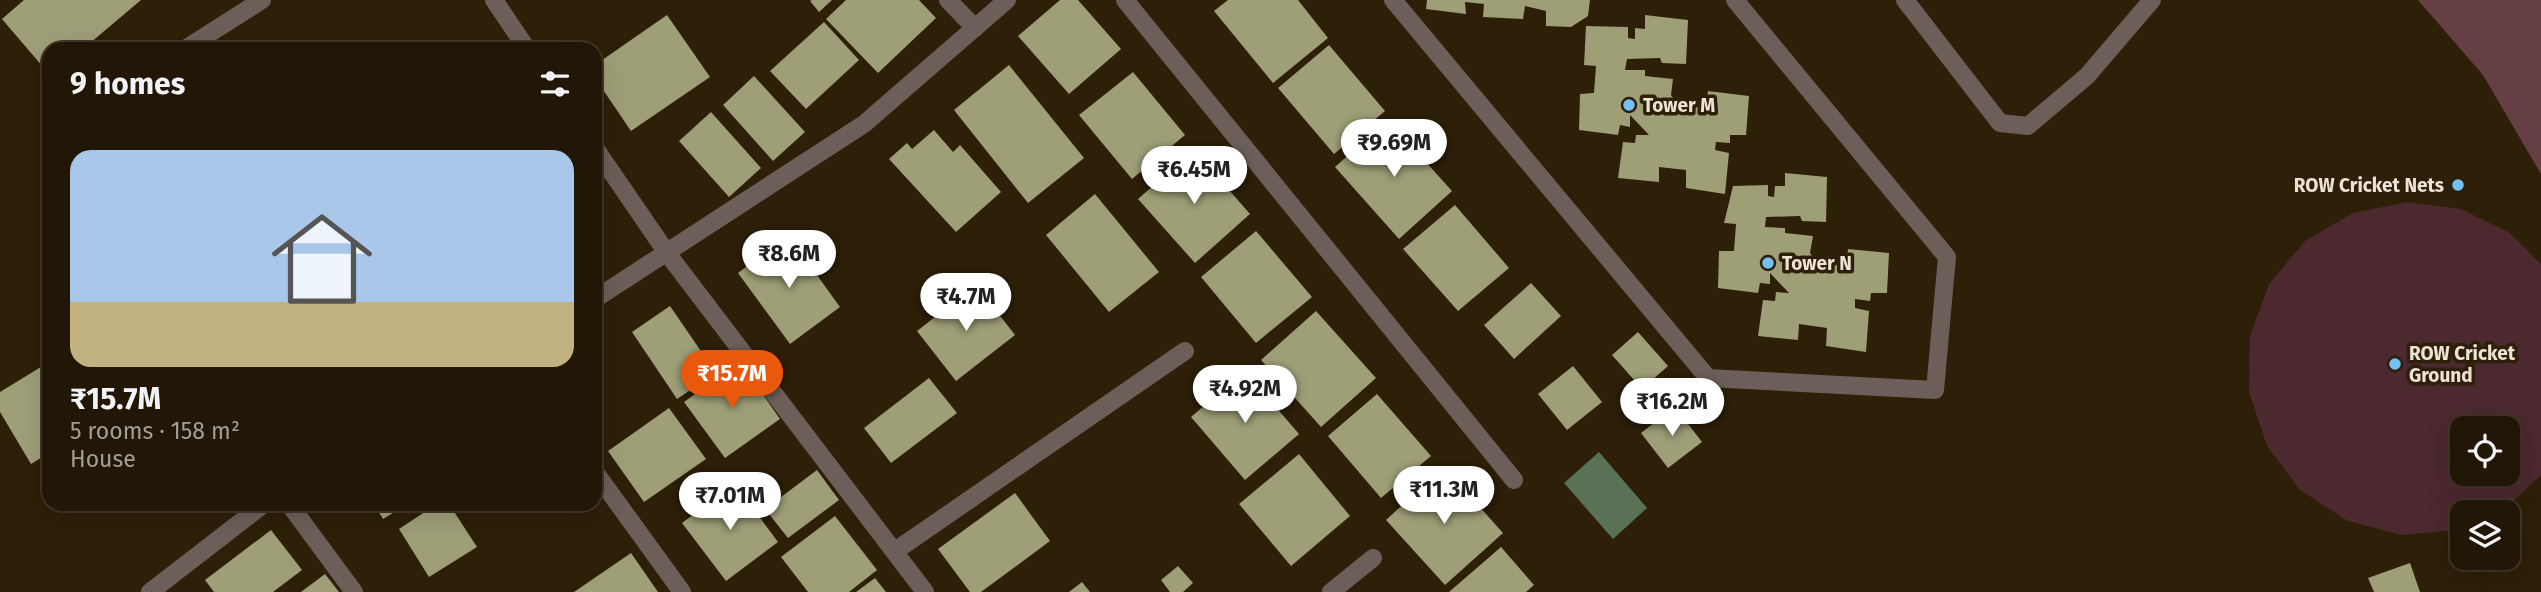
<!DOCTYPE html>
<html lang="en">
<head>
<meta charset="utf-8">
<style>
	body { margin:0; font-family:"Fira Sans",sans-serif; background:#2e2414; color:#f1f3f6; height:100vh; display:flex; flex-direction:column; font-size:26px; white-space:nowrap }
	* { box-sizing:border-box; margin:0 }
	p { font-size:23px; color:#a29f9b }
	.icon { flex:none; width:38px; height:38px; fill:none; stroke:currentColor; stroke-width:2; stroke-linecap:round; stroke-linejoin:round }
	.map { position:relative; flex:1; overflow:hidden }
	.sheet { position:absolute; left:42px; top:42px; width:560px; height:469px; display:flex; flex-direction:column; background:#221706; border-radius:21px; box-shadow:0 7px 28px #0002,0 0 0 2px #3f3628 }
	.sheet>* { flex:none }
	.buttons { position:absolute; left:2450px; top:416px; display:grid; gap:14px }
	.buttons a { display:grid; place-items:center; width:70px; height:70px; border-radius:14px; background:#221706; box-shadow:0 7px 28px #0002,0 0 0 2px #3f3628; font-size:35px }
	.price { position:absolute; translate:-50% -60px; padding:0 16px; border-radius:24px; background:#fff; color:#222; font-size:23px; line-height:46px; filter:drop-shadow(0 2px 4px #0008) }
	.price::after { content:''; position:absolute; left:50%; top:42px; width:21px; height:16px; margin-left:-10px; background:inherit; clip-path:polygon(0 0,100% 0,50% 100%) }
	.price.selected { background:#ea580c; color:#fff }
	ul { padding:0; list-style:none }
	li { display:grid; align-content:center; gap:14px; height:371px; padding:0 28px }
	li span { display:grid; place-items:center; height:217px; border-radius:21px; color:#555 }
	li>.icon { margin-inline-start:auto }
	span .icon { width:126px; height:126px; fill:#fffc; stroke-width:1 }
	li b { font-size:30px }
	h2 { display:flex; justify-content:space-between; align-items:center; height:84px; padding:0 28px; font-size:30px }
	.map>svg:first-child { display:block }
</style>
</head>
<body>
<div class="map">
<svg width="2541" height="592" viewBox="0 0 2541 592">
	<rect width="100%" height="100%" fill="#2d1f08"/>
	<!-- green -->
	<path fill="#4b292e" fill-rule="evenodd" d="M2408,202L2461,209L2510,233L2541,264V475L2505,509L2495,513H2462V527L2455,530L2402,535L2348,521L2300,490L2267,446L2249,392L2250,336L2269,284L2305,241L2353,213ZM2462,429H2508V474H2462Z"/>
	<!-- forest -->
	<polygon fill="#653f44" points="2418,0 2541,0 2541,174 2483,75"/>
	<!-- water -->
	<polygon fill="#597255" points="1599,452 1647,508 1613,539 1564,483"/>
	<!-- building -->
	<g fill="#9e9e77">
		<polygon points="24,0 141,0 83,49 49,49 49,74 2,19"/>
		<polygon points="812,0 832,0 819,12 810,1"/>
		<polygon points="846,0 919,0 936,18 878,73 826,19"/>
		<polygon points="1060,0 1078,0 1121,49 1069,94 1018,36"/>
		<polygon points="1228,0 1298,0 1328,38 1273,83 1214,11"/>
		<polygon points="1427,0 1590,0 1588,16 1571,27 1546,26 1546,11 1525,6 1523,19 1483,17 1484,4 1465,2 1466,14 1426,9"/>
		<polygon points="667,15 710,77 631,131 595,78 595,65"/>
		<polygon points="1645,15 1688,20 1686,64 1662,63 1660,58 1627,59 1625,70 1645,70 1645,76 1673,79 1671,95 1680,107 1683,104 1687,108 1696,100 1706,106 1708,91 1749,96 1746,135 1730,135 1730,143 1716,142 1715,150 1729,153 1725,194 1686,188 1686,170 1659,167 1659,182 1618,178 1623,142 1635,143 1636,135 1649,135 1630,115 1630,127 1620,125 1618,135 1579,130 1580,94 1594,93 1596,66 1584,65 1586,26 1628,27 1628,38 1635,39 1635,28 1645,29"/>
		<polygon points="824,22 859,60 806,109 770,71"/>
		<polygon points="478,40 484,49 464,49"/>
		<polygon points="1329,45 1385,111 1334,154 1278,88"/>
		<polygon points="1009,65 1084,158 1028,203 954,110"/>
		<polygon points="1133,72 1185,135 1132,179 1079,115"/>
		<polygon points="754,76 805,132 773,161 723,105"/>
		<polygon points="711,112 761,168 729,197 679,141"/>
		<polygon points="1388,120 1452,191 1399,239 1335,167"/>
		<polygon points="934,130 953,152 960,145 1001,192 956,232 889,159 907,143 912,149"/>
		<polygon points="1194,150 1250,214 1195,263 1138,199"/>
		<polygon points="1785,173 1827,177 1826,222 1802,221 1800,216 1766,217 1765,227 1785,228 1785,233 1813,236 1810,253 1819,265 1823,262 1827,266 1836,258 1846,264 1848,249 1889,253 1887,293 1871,293 1870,301 1855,299 1855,308 1869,311 1866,352 1826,346 1827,328 1799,324 1798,340 1758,336 1763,300 1775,301 1776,292 1789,293 1770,273 1770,284 1760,283 1758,293 1718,288 1719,251 1734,251 1736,224 1724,223 1733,186 1768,185 1768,196 1774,197 1775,186 1785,186"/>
		<polygon points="1095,194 1159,272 1109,312 1046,235"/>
		<polygon points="1455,205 1509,268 1458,311 1403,249"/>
		<polygon points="1256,231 1312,297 1256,343 1201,277"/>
		<polygon points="788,235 840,307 790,344 738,273"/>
		<polygon points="1531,283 1561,316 1514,359 1484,325"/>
		<polygon points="976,285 1015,335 956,381 917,331"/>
		<polygon points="670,306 716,373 677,399 632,332"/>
		<polygon points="1316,311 1376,378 1321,427 1261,360"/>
		<polygon points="1638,332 1668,366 1642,389 1612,355"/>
		<polygon points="49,362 49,453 31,464 0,412 0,392"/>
		<polygon points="740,362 780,419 725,458 684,402"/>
		<polygon points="1573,366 1602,402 1567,430 1538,394"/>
		<polygon points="1245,371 1299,434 1245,480 1191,417"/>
		<polygon points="929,378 957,413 891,463 864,428"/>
		<polygon points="1377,394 1431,456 1381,498 1328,436"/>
		<polygon points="1675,407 1702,442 1668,468 1641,433"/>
		<polygon points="669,408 706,459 644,502 608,451"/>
		<polygon points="1299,454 1350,516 1291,566 1239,504"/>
		<polygon points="1444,467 1503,533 1445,585 1386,520"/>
		<polygon points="817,470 839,500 788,538 765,509"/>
		<polygon points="735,484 778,542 726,581 682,523"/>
		<polygon points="1015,493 1050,541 981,592 970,592 938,549"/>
		<polygon points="374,504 408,504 383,519"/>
		<polygon points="437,504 449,504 477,547 429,577 399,529"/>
		<polygon points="835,516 877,570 849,592 808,592 781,557"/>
		<polygon points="271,530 302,570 273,592 214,592 205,580"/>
		<polygon points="1501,547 1534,585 1526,592 1449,592"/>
		<polygon points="631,553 658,592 574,592"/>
		<polygon points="2410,563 2420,592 2374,592 2368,578"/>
		<polygon points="1178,566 1193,583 1183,592 1170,592 1161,580"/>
		<polygon points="325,574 339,592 301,592"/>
		<polygon points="875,578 886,592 856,592"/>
		<polygon points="1082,582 1090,592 1069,592"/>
	</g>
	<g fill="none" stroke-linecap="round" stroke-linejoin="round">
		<!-- minor -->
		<g stroke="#6c5f59" stroke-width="18">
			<polyline points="494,0 527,49"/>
			<polyline points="948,0 975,28"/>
			<polyline points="1125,0 1514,480"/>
			<polyline points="1393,0 1708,378 1935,390 1947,257 1735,0"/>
			<polyline points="1905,0 2000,123 2028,126 2087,76 2152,0"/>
			<polyline points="185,49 262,0"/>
			<polyline points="595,148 667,253 925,592"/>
			<polyline points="595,299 864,124 1007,0"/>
			<polyline points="595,472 682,592"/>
			<polyline points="289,504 354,592"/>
			<polyline points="895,551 1185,351"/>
			<polyline points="150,592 264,504"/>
			<polyline points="1331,592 1373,558"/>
		</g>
	</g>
	<!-- markers -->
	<g fill="#73c1f5" stroke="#2d1f08" stroke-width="2.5">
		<circle cx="1629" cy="105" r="7"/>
		<circle cx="2458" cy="185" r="7"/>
		<circle cx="1768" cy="263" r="7"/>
		<circle cx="2395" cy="364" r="7"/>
	</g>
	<g text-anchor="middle" stroke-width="7" stroke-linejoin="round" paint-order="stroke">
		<!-- poi labels -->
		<g font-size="19" font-weight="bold" fill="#ede3d5" stroke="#2d1f08" text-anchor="start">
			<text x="1643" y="112">Tower M</text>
			<text x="2444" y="192" text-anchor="end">ROW Cricket Nets</text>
			<text x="1782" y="270">Tower N</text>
			<text x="2409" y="360">ROW Cricket<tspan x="2409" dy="22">Ground</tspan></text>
		</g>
	</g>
</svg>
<div class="buttons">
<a><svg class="icon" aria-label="locate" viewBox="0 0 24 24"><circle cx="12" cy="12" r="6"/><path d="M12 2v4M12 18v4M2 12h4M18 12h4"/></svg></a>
<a><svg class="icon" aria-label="layers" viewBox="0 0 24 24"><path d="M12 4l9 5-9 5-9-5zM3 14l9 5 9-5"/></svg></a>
</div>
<b class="price" style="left:1394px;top:179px">₹9.69M</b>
<b class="price" style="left:1194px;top:206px">₹6.45M</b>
<b class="price" style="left:789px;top:290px">₹8.6M</b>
<b class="price" style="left:966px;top:333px">₹4.7M</b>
<b class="price selected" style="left:732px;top:410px">₹15.7M</b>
<b class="price" style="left:1245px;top:425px">₹4.92M</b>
<b class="price" style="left:1672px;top:438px">₹16.2M</b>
<b class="price" style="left:1444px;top:526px">₹11.3M</b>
<b class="price" style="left:730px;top:532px">₹7.01M</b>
<section class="sheet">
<h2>9 homes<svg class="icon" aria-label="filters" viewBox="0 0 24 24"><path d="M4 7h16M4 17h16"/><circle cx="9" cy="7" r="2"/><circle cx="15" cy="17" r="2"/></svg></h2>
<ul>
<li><span style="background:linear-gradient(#a9c7e8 70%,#c2b280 0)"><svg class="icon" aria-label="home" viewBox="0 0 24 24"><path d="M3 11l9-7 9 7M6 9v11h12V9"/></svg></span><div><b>₹15.7M</b><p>5 rooms · 158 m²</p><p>House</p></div></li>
</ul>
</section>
</div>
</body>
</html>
